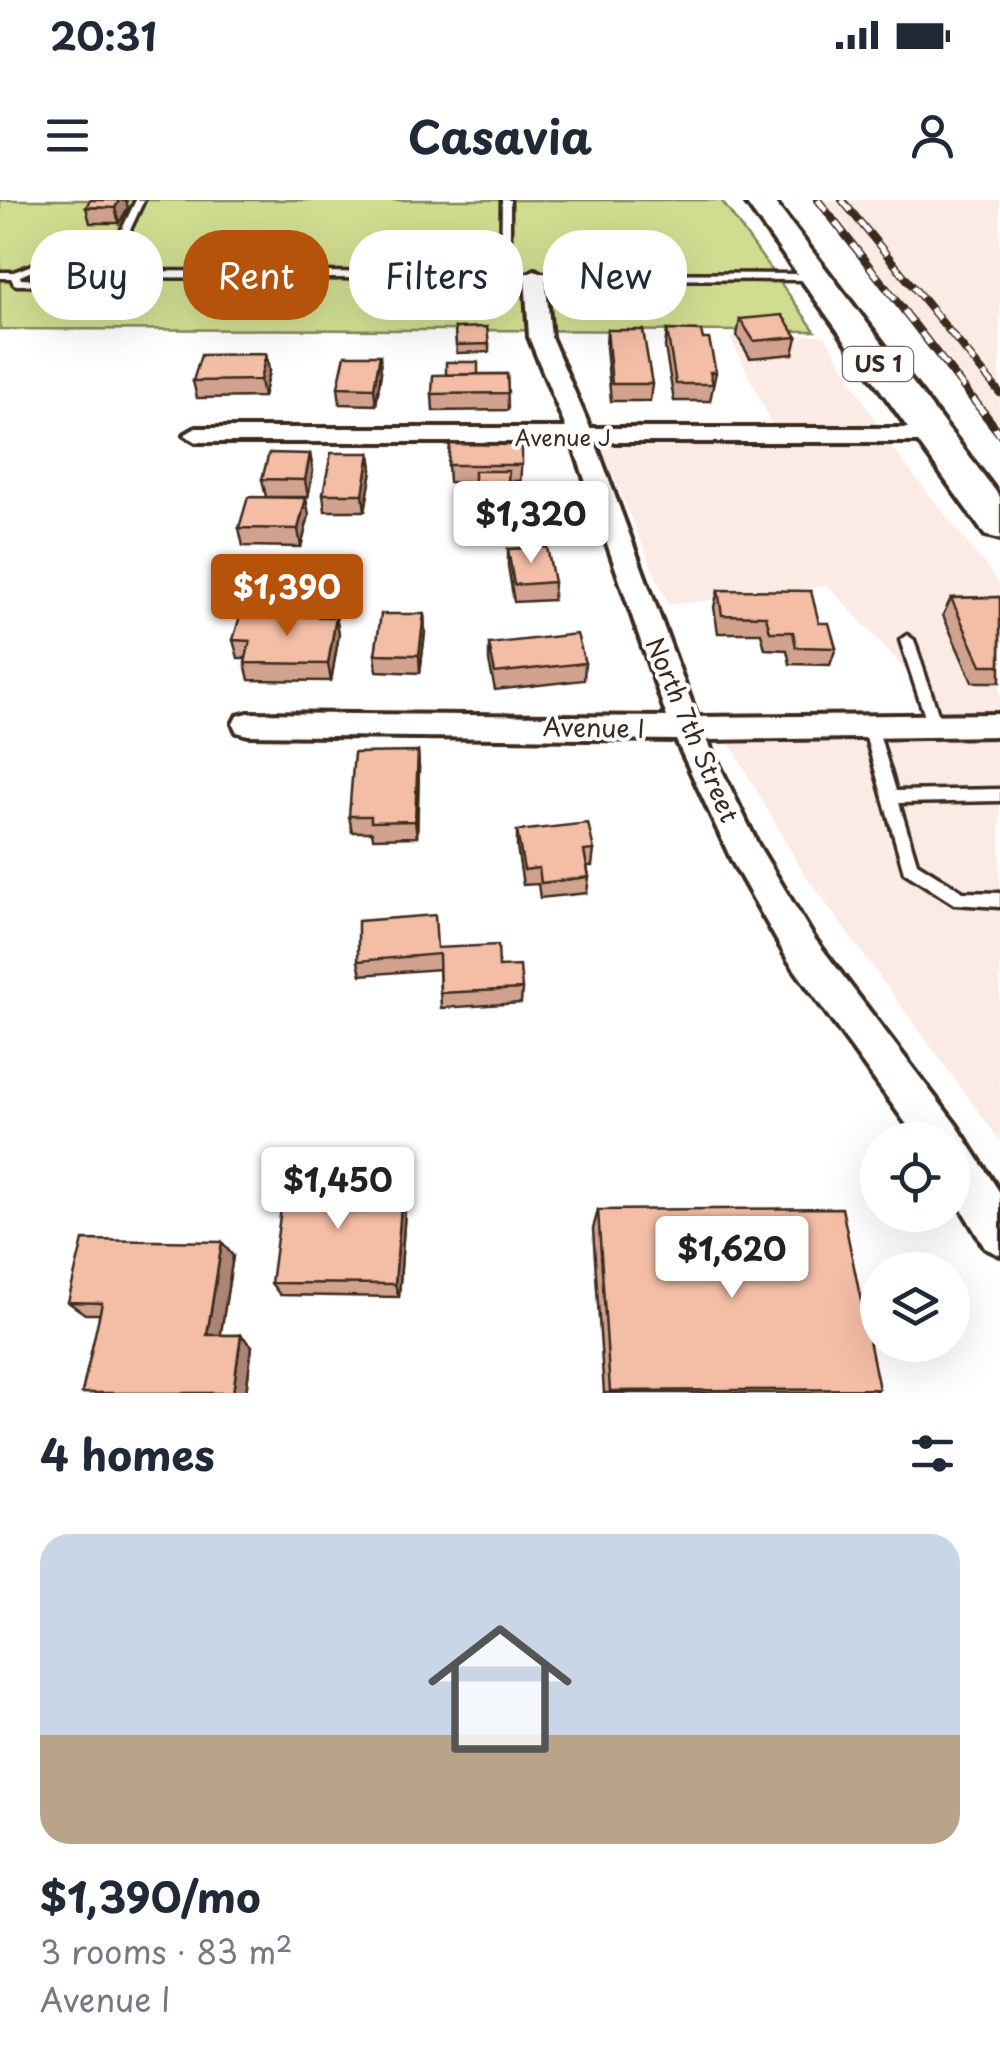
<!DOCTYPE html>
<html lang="en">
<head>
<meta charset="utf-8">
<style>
	body { margin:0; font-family:"Playpen Sans",sans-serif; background:#f6f6f7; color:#1f2937; height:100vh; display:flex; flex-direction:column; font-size:38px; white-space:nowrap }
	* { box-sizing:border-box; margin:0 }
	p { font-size:32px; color:#747a83 }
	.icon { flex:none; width:55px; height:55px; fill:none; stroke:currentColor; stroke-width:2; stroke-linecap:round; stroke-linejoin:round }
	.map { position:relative; height:1193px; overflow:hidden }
	.drawer { display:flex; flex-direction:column; background:#fff; flex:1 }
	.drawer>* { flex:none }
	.hud { position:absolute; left:30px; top:30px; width:940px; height:90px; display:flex; gap:20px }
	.buttons { position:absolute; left:860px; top:922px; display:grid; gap:20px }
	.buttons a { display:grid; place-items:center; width:110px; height:110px; border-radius:50%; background:#fff; box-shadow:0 10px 40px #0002; font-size:50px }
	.price { position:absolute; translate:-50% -85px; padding:0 22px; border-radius:10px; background:#fff; color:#222; font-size:32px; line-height:65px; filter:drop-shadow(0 2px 5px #0008) }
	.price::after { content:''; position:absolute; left:50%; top:60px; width:30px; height:22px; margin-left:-15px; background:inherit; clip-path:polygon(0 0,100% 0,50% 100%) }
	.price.active { background:#b45309; color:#fff }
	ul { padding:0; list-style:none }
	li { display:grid; align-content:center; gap:20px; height:530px; padding:0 40px }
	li+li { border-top:2px solid #e0e1e3 }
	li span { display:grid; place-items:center; height:310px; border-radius:30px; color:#555 }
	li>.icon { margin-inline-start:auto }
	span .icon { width:180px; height:180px; fill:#fffc; stroke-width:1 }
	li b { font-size:42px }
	h2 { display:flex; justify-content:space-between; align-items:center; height:120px; padding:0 40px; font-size:42px }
	.tag { padding:0 35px; border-radius:40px; background:#fff; box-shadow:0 10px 40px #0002; font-size:35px; line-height:90px }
	.tag.active { background:#b45309; color:#fff }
	.status { display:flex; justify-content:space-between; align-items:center; height:70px; padding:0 50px; background:#fff; direction:ltr }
	.status svg { height:28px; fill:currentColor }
	header { display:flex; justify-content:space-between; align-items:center; height:130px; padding:0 40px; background:#fff; font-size:45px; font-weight:700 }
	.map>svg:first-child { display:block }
</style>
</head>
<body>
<div class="status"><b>20:31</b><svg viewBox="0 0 49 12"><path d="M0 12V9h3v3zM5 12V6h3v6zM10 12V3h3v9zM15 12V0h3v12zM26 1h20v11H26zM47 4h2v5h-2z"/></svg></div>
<header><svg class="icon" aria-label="menu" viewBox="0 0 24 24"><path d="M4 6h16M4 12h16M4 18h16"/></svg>Casavia<svg class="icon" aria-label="person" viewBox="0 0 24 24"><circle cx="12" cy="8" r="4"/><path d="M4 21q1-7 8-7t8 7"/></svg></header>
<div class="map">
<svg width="1000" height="1193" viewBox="0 0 1000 1193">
	<rect width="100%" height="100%" fill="#fff"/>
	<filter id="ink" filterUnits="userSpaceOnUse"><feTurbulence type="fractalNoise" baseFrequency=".01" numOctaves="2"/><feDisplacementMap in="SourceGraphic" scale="20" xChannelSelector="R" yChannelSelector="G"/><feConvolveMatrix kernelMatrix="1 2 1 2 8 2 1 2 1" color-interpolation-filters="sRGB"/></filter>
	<g filter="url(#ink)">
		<!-- built -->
		<g fill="#fbebe4">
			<polygon points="815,0 1000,0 1000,233 965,190"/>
			<polygon points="825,135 879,227 774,228 730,137"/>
			<polygon points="889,244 1000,384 1000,511 944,512 828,386 668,405 601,247"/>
			<polygon points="1000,540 1000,941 802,671 730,544"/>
		</g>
		<!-- green -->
		<polygon fill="#d0dd91" stroke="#868458" stroke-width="2.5" points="0,0 721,0 815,131 0,129"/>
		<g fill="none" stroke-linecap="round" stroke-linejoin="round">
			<!-- lane casing -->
			<g stroke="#3b2a1e" stroke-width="7">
				<g id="lane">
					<path d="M136,0H144L111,71L501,73L502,0H510V73L815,74L820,77L815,80L57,77C46,87 32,85 17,85L14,84L11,78H0V72H14L39,62L59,71H102ZM39,68L50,72L48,76L38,80L21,79L20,76Z"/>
					<polygon points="907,435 914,440 942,526 940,530 930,530 928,526 900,440"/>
					<polygon points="870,522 877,527 896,591 1000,589 1000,601 899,603 917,663 963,692 1000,693 1000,707 954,704 904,672 863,527"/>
				</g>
			</g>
			<!-- street casing -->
			<g stroke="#3b2a1e" stroke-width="8">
				<polygon id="street" points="535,70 545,76 551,137 590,228 930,228 942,235 930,242 595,242 697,517 1000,514 1000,536 707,540 758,645 814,738 957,926 1000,993 1000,1055 985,1048 952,993 952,940 918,940 788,760 733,663 676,540 248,535 237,532 233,524 237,516 248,513 667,517 572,242 196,242 184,235 196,228 566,228 529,137 525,76"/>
			</g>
			<!-- primary casing -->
			<g stroke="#3b2a1e" stroke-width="8">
				<polygon id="primary" points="744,0 773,0 1000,297 1000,339 985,335"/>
			</g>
			<!-- lane -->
			<use href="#lane" fill="#fff" fill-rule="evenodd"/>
			<!-- street -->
			<use href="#street" fill="#fff" fill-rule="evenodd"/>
			<!-- primary -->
			<use href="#primary" fill="#fff" fill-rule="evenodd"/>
			<!-- rail-far1 casing -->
			<g stroke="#3b2a1e" stroke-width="8">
				<g id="rail-far1">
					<polyline points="818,0 974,201"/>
					<polyline points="842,0 1000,193"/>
				</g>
			</g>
			<!-- rail casing -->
			<g stroke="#3b2a1e" stroke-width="9">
				<polyline id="rail" points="973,199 1000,234"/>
			</g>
			<!-- rail-far1 -->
			<use href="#rail-far1" stroke="#fff" stroke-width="5" stroke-dasharray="14" stroke-linecap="butt"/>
			<!-- rail -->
			<use href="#rail" stroke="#fff" stroke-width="6" stroke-dasharray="18" stroke-linecap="butt"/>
		</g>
		<!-- wall -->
		<g fill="#d1a38f" stroke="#3b2a1e" stroke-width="2.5">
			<polygon points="86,7 128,8 119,23 90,23"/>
			<polygon points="740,119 797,137 793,154 750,158 737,136"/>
			<polygon points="455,128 489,144 489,152 457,153"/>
			<polygon points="607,130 652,184 650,201 611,201 606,147"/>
			<polygon points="667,130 703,139 716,172 710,201 674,201 665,147"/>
			<polygon points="266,154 269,171 263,197 197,198 193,181"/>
			<polygon points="381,172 376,205 340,204 338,187"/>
			<polygon points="478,174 507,174 508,210 433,211 432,194"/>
			<polygon points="522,245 519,315 474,315 474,283 449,282 448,265"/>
			<polygon points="370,253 372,270 365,311 325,311 323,294"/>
			<polygon points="310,254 313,271 308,297 266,297 262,279"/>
			<polygon points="309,315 301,347 243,346 239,328"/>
			<polygon points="508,349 554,382 553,400 514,402 508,366"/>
			<polygon points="718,390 819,423 836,448 830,465 790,464 787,450 765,449 761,433 718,433 714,407"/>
			<polygon points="1000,397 1000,482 972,482 943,415 951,398"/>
			<polygon points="424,414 425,432 420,473 377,471 375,454"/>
			<polygon points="336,417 339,434 331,481 249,480 245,463 246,458 238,458 233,440"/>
			<polygon points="489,444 585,463 584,480 495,490 489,461"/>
			<polygon points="418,552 419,568 417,637 373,638 372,632 352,632 349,616"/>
			<polygon points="517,631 594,650 592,666 587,666 589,677 587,693 540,698 538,684 523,685 517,647"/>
			<polygon points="438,748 499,767 522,789 521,803 441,808 439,769 361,775 358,761"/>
			<polygon points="403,980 406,995 399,1097 280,1095 271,1083"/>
			<polygon points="598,1010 879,1189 872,1193 604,1193 593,1029"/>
			<polygon points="233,1056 220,1135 241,1135 252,1146 246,1193 82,1193 100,1114 85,1114 68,1102"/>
		</g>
		<!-- shaded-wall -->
		<g fill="#aa8474" stroke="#3b2a1e" stroke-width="2.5">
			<polygon points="119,0 126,0 128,8 119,23 115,8"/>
			<polygon points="266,154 269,171 263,197 260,180"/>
			<polygon points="380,155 381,172 376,205 374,188"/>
			<polygon points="370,253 372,270 365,311 363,294"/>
			<polygon points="310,254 313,271 308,297 305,280"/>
			<polygon points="306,298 309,315 301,347 298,329"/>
			<polygon points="424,414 425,432 420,473 419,455"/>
			<polygon points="336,417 339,434 331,481 328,464"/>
			<polygon points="418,552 419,568 417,637 415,621"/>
			<polygon points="403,980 406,995 399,1097 395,1084"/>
			<polygon points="222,1042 233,1056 219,1146 207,1135"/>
			<polygon points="241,1135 252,1146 246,1193 233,1193"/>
		</g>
		<!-- building -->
		<g fill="#f3bda6" stroke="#3b2a1e" stroke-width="2.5">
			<polygon points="90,0 119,0 115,8 86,7"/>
			<polygon points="782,115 797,137 754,141 740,119"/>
			<polygon points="487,127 489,144 456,145 455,128"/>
			<polygon points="607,130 643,130 652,184 612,184"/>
			<polygon points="667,130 701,131 703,139 709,139 716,172 710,172 713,184 676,184"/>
			<polygon points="266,154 260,180 193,181 201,155"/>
			<polygon points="345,155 380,155 374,188 338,187"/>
			<polygon points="446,162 478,162 478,174 446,175"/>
			<polygon points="507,174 508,193 432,194 433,175"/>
			<polygon points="450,244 522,245 522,265 448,265"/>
			<polygon points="269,253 310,254 305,280 262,279"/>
			<polygon points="331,253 370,253 363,294 323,294"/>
			<polygon points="474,271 509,271 508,281 519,281 520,298 474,298"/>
			<polygon points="248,297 306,298 298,329 239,328"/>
			<polygon points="547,347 554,382 514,385 508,349"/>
			<polygon points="718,390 811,391 819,423 829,423 836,448 796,447 793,432 770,432 766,416 722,415"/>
			<polygon points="1000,397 1000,465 981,465 951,398"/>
			<polygon points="381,414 424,414 419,455 375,454"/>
			<polygon points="240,416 336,417 328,464 245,463 250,441 233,440"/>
			<polygon points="577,434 585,463 495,473 489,444"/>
			<polygon points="418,552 415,621 371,622 371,616 349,616 354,553"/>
			<polygon points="588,623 594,650 584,651 589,677 541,683 539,668 524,670 517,631"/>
			<polygon points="435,715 437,748 498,745 499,767 520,766 522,789 440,793 439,754 358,761 358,721"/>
			<polygon points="285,978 403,980 395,1084 271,1083"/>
			<polygon points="842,1008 879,1189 610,1191 598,1010"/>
			<polygon points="83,1040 222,1042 207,1135 241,1135 233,1193 82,1193 102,1103 68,1102"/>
		</g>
	</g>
	<g text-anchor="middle" stroke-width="8" stroke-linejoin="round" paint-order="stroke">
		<!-- shield labels -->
		<rect fill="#fff" stroke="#766a62" stroke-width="2.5" x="843" y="147" width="70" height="34" rx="8"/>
		<g font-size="22" font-weight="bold" fill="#3b2a1e">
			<text x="878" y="172">US 1</text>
		</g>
		<!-- far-street labels -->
		<g font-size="22" fill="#3b2a1e" stroke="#fff">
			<text x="563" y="246">Avenue J</text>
		</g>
		<!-- street labels -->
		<g font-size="25" fill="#3b2a1e" stroke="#fff">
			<text transform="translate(594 528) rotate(1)" y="9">Avenue I</text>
			<text transform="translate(692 530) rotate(67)" y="9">North 7th Street</text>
		</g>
	</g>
</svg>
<div class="buttons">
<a><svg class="icon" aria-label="locate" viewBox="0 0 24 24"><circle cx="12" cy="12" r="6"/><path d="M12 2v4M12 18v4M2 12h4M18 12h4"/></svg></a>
<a><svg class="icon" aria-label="layers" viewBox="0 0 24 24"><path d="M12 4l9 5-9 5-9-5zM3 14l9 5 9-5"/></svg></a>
</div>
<b class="price" style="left:531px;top:366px">$1,320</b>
<b class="price active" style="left:287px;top:439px">$1,390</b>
<b class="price" style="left:338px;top:1032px">$1,450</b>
<b class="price" style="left:732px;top:1101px">$1,620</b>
<div class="hud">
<a class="tag">Buy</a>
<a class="tag active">Rent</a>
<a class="tag">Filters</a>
<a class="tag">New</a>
</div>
</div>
<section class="drawer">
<h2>4 homes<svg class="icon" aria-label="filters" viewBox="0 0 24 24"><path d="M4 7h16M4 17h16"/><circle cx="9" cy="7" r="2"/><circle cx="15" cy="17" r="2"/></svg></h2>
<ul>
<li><span style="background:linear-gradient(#c9d6e8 65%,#b9a48a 0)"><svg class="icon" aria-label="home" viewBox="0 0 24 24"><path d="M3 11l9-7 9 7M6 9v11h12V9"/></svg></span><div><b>$1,390/mo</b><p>3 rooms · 83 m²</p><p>Avenue I</p></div></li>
</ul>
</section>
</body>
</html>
